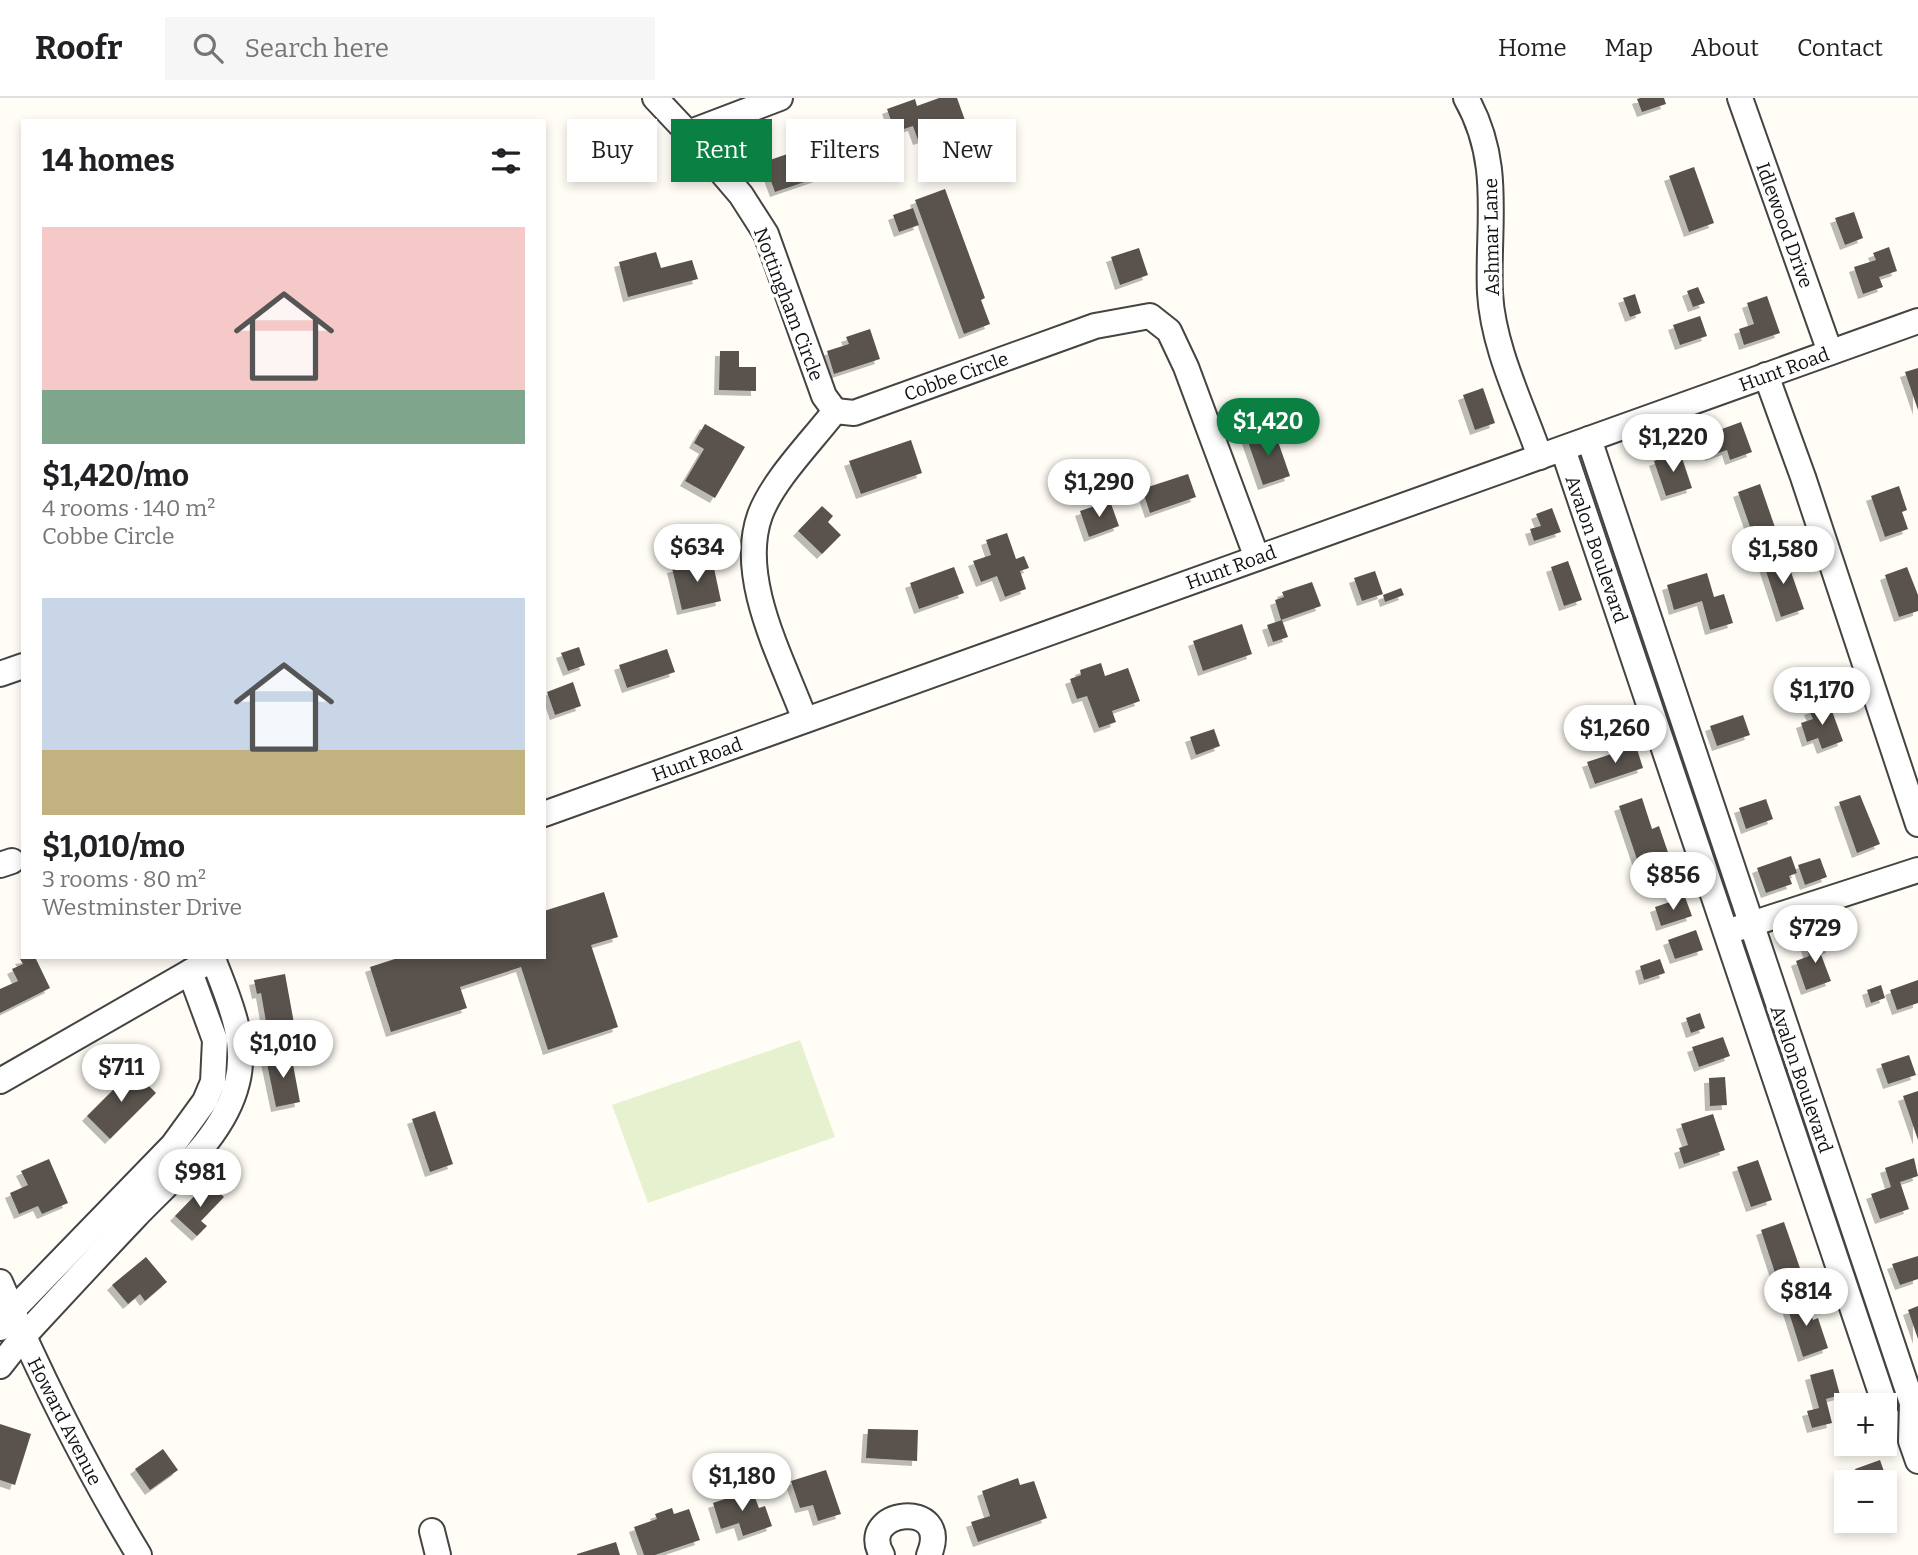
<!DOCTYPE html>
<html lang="en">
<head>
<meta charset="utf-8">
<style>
	body { margin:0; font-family:Bitter,serif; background:#f6f6f6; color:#202124; height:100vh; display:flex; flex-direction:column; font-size:26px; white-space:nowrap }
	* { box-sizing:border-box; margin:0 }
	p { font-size:23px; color:#757577 }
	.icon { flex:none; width:38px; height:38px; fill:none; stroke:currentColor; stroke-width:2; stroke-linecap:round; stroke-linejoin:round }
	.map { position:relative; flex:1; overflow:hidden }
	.panel { position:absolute; left:21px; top:21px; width:525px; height:840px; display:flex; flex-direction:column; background:#fff; border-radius:0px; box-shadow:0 4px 10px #0003 }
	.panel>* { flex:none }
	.guide { position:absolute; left:567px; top:21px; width:665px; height:63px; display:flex; gap:14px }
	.controls { position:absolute; left:1834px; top:1295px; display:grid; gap:14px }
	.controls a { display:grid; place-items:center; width:63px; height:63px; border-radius:0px; background:#fff; box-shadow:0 4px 10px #0003; font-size:35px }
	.price { position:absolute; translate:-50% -60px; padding:0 16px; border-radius:24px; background:#fff; color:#222; font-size:23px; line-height:46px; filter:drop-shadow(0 2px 4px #0008) }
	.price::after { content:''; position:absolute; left:50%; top:42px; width:21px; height:16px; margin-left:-10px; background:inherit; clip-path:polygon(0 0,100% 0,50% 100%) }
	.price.current { background:#0b8043; color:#fff }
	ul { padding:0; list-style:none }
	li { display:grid; align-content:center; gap:14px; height:371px; padding:0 21px }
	li span { display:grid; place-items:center; height:217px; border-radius:0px; color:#555 }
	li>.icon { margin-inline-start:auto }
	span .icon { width:126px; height:126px; fill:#fffc; stroke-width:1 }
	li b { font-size:30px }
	h2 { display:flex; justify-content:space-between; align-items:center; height:84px; padding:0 21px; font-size:30px }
	.pill { padding:0 24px; border-radius:0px; background:#fff; box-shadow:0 4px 10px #0003; font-size:24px; line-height:63px }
	.pill.current { background:#0b8043; color:#fff }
	header { display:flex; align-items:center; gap:42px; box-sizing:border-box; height:98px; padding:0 35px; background:#fff; border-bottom:2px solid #e0e0e0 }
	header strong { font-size:33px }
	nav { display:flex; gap:38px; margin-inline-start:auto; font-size:24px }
	.search { width:490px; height:63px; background:#f6f6f6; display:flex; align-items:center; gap:18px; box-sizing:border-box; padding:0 24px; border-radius:0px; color:#757577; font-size:26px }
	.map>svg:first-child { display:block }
</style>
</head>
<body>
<header>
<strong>Roofr</strong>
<div class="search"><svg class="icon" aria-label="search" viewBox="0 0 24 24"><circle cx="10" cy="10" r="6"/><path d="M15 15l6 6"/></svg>Search here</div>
<nav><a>Home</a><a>Map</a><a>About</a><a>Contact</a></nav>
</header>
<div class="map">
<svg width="1918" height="1457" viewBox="0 0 1918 1457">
	<defs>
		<filter id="shadow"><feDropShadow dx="-5" dy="5" stdDeviation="0" flood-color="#0004"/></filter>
	</defs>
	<rect width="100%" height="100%" fill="#fffdf5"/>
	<!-- pitch -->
	<polygon fill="#e6f2cf" points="800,942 835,1039 648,1105 612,1007"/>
	<!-- building -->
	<g fill="#5a524d" filter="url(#shadow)">
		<polygon points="939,0 957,0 966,25 918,42 913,28 895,34 887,11 915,1 917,8"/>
		<polygon points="1640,0 1664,0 1666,6 1642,14 1637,1"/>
		<polygon points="808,49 819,79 775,94 764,64"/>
		<polygon points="1694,69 1714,125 1689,134 1669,78"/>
		<polygon points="945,91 985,200 981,202 990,226 964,236 915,102"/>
		<polygon points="913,110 919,127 899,134 893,117"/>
		<polygon points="1854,114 1863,140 1845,147 1835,120"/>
		<polygon points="1889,149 1897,173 1879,179 1883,189 1863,196 1854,169 1876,162 1873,155"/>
		<polygon points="1139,150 1148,177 1120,187 1111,159"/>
		<polygon points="656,154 661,170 692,162 698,181 628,199 619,164"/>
		<polygon points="1698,189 1705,205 1693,209 1687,193"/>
		<polygon points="1635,196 1641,215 1630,219 1623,200"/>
		<polygon points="1767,198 1780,235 1744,247 1739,231 1754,226 1747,205"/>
		<polygon points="1700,218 1707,238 1680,247 1673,227"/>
		<polygon points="870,231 880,261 834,276 827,253 849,246 846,239"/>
		<polygon points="720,253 739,253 739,269 756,269 756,293 719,292"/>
		<polygon points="1918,270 1918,312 1905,274"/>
		<polygon points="1483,290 1495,325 1475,332 1463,297"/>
		<polygon points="1741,324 1752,354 1730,362 1727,352 1710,358 1703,338"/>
		<polygon points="705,326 745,349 715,400 685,383 704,351 694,345"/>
		<polygon points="1274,332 1290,378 1263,387 1247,341"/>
		<polygon points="911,342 922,375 861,396 849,363"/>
		<polygon points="1680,354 1692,390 1666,398 1654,363"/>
		<polygon points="1188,376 1196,399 1150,415 1142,391"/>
		<polygon points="1760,386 1778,438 1756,446 1738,394"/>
		<polygon points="1899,388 1907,412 1902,414 1908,431 1885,439 1871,398"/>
		<polygon points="1110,403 1119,428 1089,439 1080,413"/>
		<polygon points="822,408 833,418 828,424 841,437 822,456 798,433"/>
		<polygon points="1552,410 1561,434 1534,443 1530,431 1541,428 1536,416"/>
		<polygon points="1007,435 1016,461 1024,458 1029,470 1020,473 1026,491 1005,499 997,478 981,484 973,463 991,457 986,442"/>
		<polygon points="1785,457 1804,511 1781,519 1763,464"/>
		<polygon points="712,461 721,503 682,512 672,470"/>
		<polygon points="1568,463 1582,502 1564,508 1551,469"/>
		<polygon points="954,469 964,495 919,511 910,485"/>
		<polygon points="1907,469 1918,497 1918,513 1899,519 1885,477"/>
		<polygon points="1375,473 1383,496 1362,503 1354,480"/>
		<polygon points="1707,475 1714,499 1724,496 1733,525 1710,532 1702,503 1674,512 1667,487"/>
		<polygon points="1312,484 1321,508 1281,522 1275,502 1284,499 1282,494"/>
		<polygon points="1401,490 1404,497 1385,504 1383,497"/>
		<polygon points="1282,522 1288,539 1273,544 1267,527"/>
		<polygon points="1242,526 1252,556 1203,573 1193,543"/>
		<polygon points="579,549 585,567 568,573 561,555"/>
		<polygon points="667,551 675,574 627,590 619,567"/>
		<polygon points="1101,565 1105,578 1128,570 1140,603 1112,613 1116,624 1099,630 1087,598 1077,601 1070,581 1081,577 1080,572"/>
		<polygon points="573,584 581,608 555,617 547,594"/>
		<polygon points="1829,605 1843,643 1822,651 1818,640 1807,644 1801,625 1813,621 1809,612"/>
		<polygon points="1743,617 1750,637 1717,648 1710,628"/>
		<polygon points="1214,631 1220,648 1196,657 1190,639"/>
		<polygon points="1636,648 1643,670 1595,686 1587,664"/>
		<polygon points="1860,697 1880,746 1857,755 1839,704"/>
		<polygon points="1642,700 1652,731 1659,728 1674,772 1644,782 1619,708"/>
		<polygon points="1766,701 1773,721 1746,731 1739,710"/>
		<polygon points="1791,758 1797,775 1789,778 1792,786 1766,795 1757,770"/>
		<polygon points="1820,760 1827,779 1805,787 1798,767"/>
		<polygon points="604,794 618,839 591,847 618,929 548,952 521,869 460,889 467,910 391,934 370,869 401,859 544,859 544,813"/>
		<polygon points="1685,799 1692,818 1661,828 1655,809"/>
		<polygon points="1696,832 1703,852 1675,861 1668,842"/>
		<polygon points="1828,840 1831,850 1820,854 1831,883 1806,892 1796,863 1809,858 1806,848"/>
		<polygon points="35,859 50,890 0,915 0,891 18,883 12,871 23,866 20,861"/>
		<polygon points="1660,861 1665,875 1644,882 1640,868"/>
		<polygon points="285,876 296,936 269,941 261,895 257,896 254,882"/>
		<polygon points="1918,882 1918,905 1897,912 1890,892"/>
		<polygon points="1881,887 1885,900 1871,905 1867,892"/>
		<polygon points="1700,915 1705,930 1691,935 1686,920"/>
		<polygon points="1723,939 1730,958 1699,969 1692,949"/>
		<polygon points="291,956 300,1004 276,1009 266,961"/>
		<polygon points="1909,957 1916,977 1888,986 1881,966"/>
		<polygon points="133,972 156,995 110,1041 87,1018"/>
		<polygon points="1725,979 1727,1007 1710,1008 1709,980"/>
		<polygon points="1918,993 1918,1042 1903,998"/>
		<polygon points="435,1013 453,1066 430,1074 412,1021"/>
		<polygon points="1713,1016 1725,1052 1684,1066 1679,1050 1688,1047 1681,1026"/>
		<polygon points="1914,1060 1918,1078 1900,1084 1909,1111 1880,1121 1871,1096 1891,1089 1885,1070"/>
		<polygon points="49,1061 68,1105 42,1116 38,1108 19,1116 10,1095 28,1087 21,1073"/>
		<polygon points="1758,1062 1772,1102 1751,1109 1737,1069"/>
		<polygon points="208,1084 224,1099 201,1123 207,1128 197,1138 175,1118"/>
		<polygon points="1784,1124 1802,1176 1778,1184 1761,1132"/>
		<polygon points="1918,1158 1918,1181 1900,1187 1892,1166"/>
		<polygon points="146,1159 167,1184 145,1203 140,1196 128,1206 112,1187"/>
		<polygon points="1805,1199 1813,1222 1818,1220 1828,1250 1803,1259 1786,1205"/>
		<polygon points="1918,1208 1918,1241 1908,1212"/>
		<polygon points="1833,1271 1840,1297 1826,1301 1832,1325 1812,1330 1807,1313 1819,1310 1810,1277"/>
		<polygon points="0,1326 31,1336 15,1387 0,1382"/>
		<polygon points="868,1331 918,1332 917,1363 866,1360"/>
		<polygon points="163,1351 178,1372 150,1392 135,1371"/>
		<polygon points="1880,1362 1896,1408 1888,1410 1891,1418 1885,1420 1885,1384 1860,1384 1855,1371"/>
		<polygon points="826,1372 841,1416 818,1423 813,1407 800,1410 791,1383"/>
		<polygon points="1018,1380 1020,1387 1034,1383 1047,1420 978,1444 971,1424 990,1418 982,1393"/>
		<polygon points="752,1392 759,1410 765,1408 772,1428 743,1438 739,1425 721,1431 713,1405"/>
		<polygon points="672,1410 674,1416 689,1411 700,1442 655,1457 644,1457 634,1429 657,1421 655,1416"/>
		<polygon points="616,1444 620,1457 577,1457 577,1456"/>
	</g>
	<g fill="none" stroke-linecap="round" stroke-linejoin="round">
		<!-- minor casing -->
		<g stroke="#444" stroke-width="28">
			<g id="minor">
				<polyline points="655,0 688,35 780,0"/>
				<path d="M1466,0C1503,65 1487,126 1490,195C1493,250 1522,307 1540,359"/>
				<polyline points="1740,0 1830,254"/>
				<polyline points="688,35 741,97 766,136 824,298 835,313"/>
				<polyline points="1766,277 1803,379 1918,726"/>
				<polyline points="1589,341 1912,1305 1911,1343 1918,1363"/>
				<polyline points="1563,351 1885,1307"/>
				<polyline points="0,576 23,568"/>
				<path d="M805,622C783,562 737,481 760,417C773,382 812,343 835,313L854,315L1095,228L1150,218L1169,233L1186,269L1257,460"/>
				<polyline points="544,716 1918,223"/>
				<polyline points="0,767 12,763"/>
				<polyline points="1736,831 1918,772"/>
				<polyline points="0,983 204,866"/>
				<path d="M0,1184C41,1280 85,1368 139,1457"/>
				<polyline points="0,1230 12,1213 173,1047 205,1003 213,984 215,942 190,874"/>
				<path d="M0,1268L22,1240C60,1199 97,1159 135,1119C172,1080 224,1039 237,985C248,943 228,899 213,861"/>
				<polyline points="432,1433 438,1457"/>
				<path d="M882,1457C855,1412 953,1399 929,1457"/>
			</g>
		</g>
		<!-- minor -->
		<use href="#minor" stroke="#fff" stroke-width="24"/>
	</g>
	<g text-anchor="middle" stroke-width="7" stroke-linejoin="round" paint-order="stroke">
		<!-- street labels -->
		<g font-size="19" fill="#111" stroke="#fff">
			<text transform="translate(1785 127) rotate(70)" y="7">Idlewood Drive</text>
			<text transform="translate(1491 139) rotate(-91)" y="7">Ashmar Lane</text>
			<text transform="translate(789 206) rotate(69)" y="7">Nottingham Circle</text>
			<text transform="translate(1784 271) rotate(-20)" y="7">Hunt Road</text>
			<text transform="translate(956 278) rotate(-20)" y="7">Cobbe Circle</text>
			<text transform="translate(1597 451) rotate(71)" y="7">Avalon Boulevard</text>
			<text transform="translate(1231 469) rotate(-20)" y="7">Hunt Road</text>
			<text transform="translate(697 661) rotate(-20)" y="7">Hunt Road</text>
			<text transform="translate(1802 981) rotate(71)" y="7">Avalon Boulevard</text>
			<text transform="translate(65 1323) rotate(63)" y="7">Howard Avenue</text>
		</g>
	</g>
</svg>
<div class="controls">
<a>+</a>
<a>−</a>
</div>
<b class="price current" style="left:1268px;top:360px">$1,420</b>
<b class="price" style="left:1673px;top:376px">$1,220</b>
<b class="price" style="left:1099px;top:421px">$1,290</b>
<b class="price" style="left:697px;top:486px">$634</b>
<b class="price" style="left:1783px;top:488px">$1,580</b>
<b class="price" style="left:1822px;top:629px">$1,170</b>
<b class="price" style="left:1615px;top:667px">$1,260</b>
<b class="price" style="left:1673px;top:814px">$856</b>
<b class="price" style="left:1815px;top:867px">$729</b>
<b class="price" style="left:283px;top:982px">$1,010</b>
<b class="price" style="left:121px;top:1006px">$711</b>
<b class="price" style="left:200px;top:1111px">$981</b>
<b class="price" style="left:1806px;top:1230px">$814</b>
<b class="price" style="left:742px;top:1415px">$1,180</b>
<div class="guide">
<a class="pill">Buy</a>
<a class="pill current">Rent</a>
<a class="pill">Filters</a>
<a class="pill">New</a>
</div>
<section class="panel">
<h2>14 homes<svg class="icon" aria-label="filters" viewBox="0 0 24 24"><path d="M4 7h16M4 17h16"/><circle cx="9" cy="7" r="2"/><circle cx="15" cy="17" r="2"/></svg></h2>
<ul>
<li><span style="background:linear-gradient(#f6c9c9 75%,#7fa58c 0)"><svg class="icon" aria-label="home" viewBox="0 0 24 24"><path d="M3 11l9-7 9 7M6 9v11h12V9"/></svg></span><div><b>$1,420/mo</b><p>4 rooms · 140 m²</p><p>Cobbe Circle</p></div></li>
<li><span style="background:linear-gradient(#c9d6e8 70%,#c2b280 0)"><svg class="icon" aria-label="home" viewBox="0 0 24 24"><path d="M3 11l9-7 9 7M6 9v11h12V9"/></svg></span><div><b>$1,010/mo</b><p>3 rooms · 80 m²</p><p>Westminster Drive</p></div></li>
</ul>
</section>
</div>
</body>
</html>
